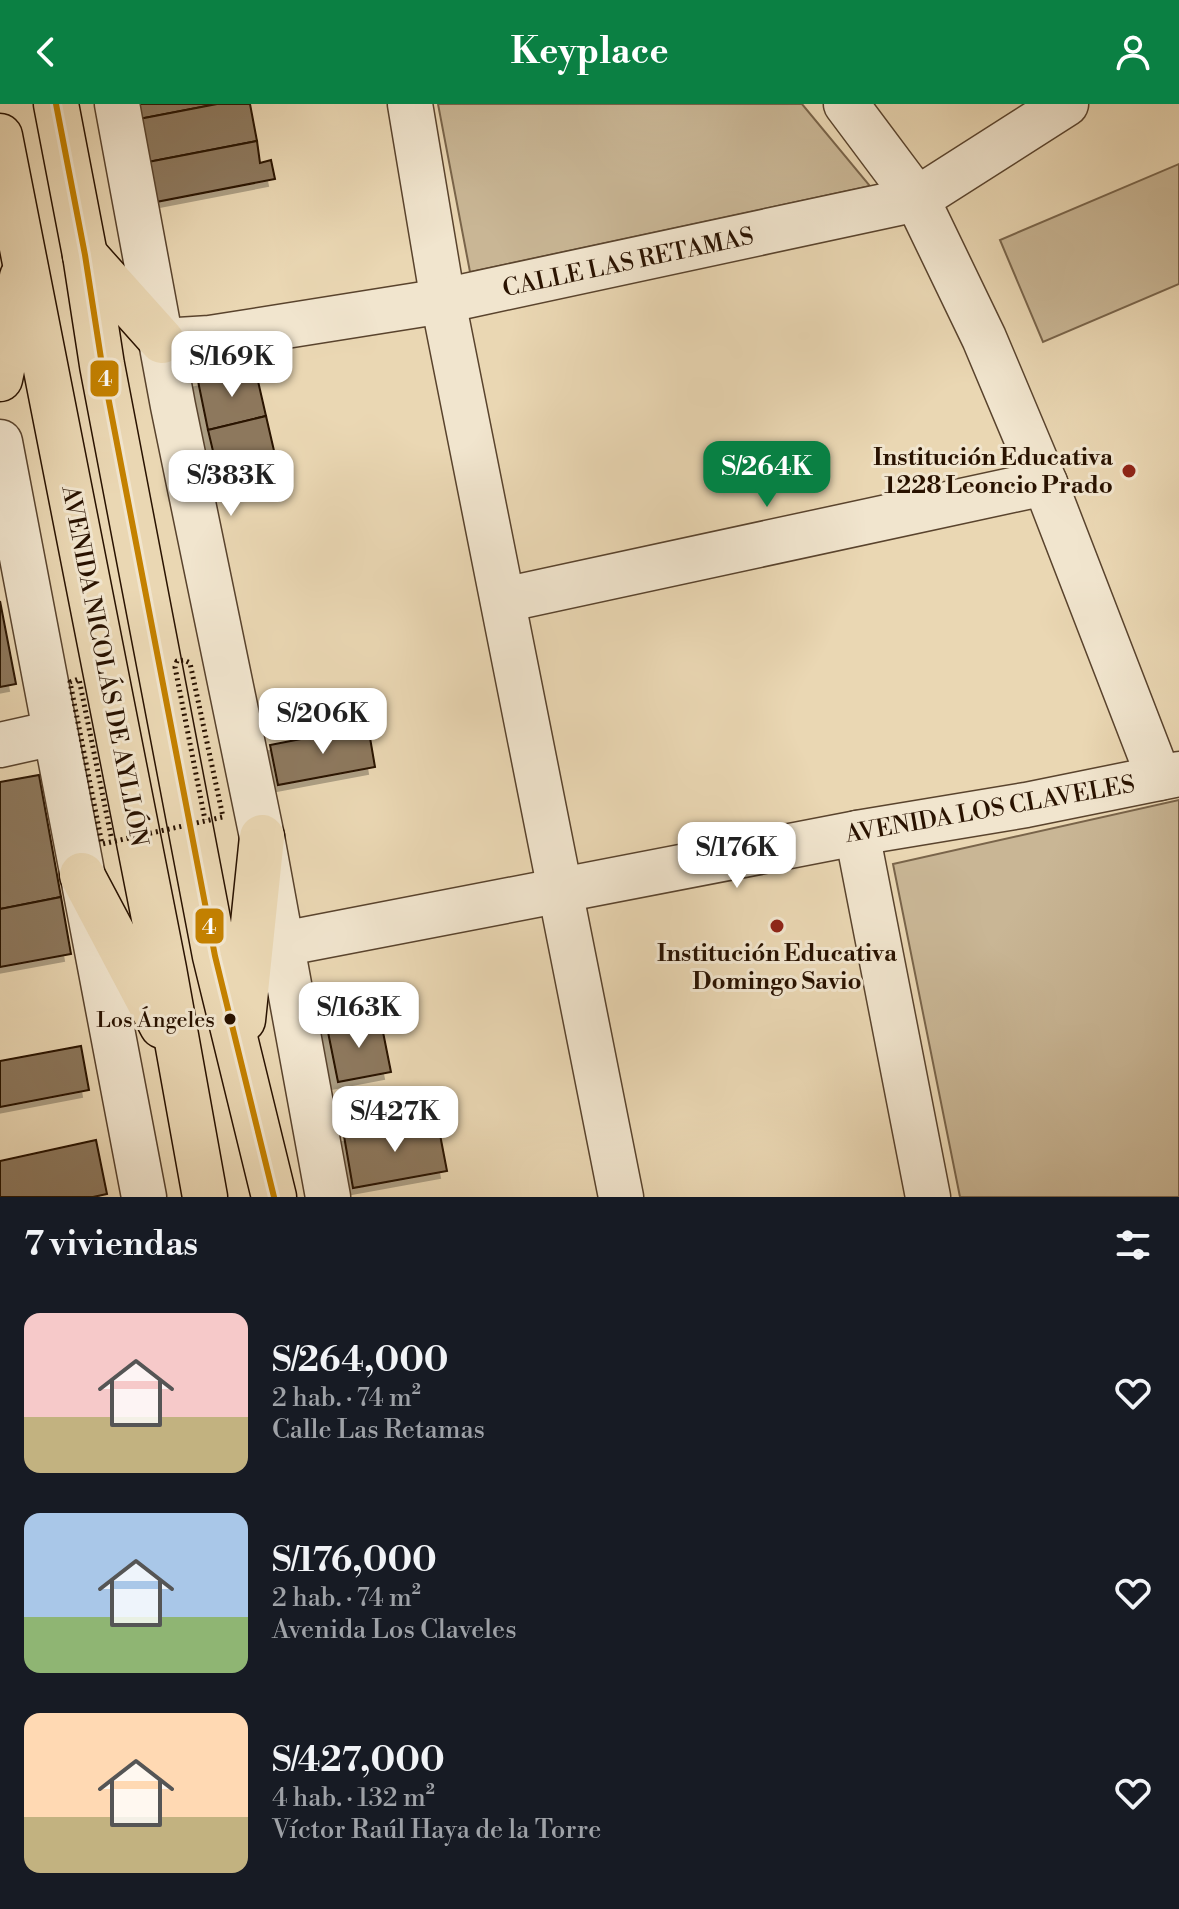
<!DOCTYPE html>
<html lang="es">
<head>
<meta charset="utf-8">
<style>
	body { margin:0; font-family:"Libre Bodoni",serif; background:#20242c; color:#f1f3f6; height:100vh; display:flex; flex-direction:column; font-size:30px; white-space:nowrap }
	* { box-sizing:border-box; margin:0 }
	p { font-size:26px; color:#9ea1a6 }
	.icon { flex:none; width:44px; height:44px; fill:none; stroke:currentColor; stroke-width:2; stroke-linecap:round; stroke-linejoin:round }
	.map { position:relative; height:1093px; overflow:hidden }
	.sheet { display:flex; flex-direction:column; background:#171b24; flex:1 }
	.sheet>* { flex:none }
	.price { position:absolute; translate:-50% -68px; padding:0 18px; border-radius:16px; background:#fff; color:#222; font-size:26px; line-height:52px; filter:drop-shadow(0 2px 4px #0008) }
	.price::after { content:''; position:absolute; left:50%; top:48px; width:24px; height:18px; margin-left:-12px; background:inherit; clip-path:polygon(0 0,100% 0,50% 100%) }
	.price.current { background:#0b8043; color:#fff }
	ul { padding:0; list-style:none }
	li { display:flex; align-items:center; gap:24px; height:200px; padding:0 24px }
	li span { display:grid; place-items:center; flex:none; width:224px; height:160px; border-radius:16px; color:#555 }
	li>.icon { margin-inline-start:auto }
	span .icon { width:96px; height:96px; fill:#fffc; stroke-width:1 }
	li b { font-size:34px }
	h2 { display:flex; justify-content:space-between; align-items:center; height:96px; padding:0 24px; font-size:34px }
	header { display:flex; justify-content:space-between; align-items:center; height:104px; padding:0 24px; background:#0b8043; color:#fff; font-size:36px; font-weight:800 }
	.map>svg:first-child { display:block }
</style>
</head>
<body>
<header><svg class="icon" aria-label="back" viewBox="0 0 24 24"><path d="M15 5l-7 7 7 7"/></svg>Keyplace<svg class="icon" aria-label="person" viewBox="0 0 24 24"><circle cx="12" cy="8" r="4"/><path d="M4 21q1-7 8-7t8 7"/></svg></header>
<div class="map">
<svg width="1179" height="1093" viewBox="0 0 1179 1093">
	<defs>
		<filter id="shadow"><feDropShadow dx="-7" dy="7" stdDeviation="0" flood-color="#0004"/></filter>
	</defs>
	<rect width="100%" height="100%" fill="#ead7b3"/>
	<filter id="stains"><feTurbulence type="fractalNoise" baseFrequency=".0025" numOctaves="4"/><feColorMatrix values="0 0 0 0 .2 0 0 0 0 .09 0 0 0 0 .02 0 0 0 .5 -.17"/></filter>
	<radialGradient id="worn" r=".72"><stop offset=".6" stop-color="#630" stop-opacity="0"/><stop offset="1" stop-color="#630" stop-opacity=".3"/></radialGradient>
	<!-- green -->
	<g fill="#c9b695" stroke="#79644a" stroke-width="2">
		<polygon points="438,0 802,0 870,82 470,168"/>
		<polygon points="1179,60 1179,180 1043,238 1000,136"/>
		<polygon points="1179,696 1179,1093 960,1093 893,760"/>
	</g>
	<!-- building -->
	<g fill="#8d785d" stroke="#291200" stroke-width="2" filter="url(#shadow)">
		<polygon points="137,0 217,0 139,15"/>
		<polygon points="217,0 250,0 257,37 148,58 139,15"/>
		<polygon points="257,37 260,59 271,56 275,75 156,98 148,58"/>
		<polygon points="255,264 266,312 208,326 198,277"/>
		<polygon points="266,312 275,351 217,364 208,326"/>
		<polygon points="0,497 16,580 0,583"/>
		<polygon points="368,622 375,663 278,681 270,641"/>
		<polygon points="39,671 61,793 0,805 0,678"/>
		<polygon points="61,793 71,850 0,863 0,805"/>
		<polygon points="380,913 391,968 338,978 327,923"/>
		<polygon points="81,942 89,986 0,1003 0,957"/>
		<polygon points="437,1015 447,1067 353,1084 344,1032"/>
		<polygon points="96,1036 107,1090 93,1093 0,1093 0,1057"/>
	</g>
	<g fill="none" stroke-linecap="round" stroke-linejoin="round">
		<!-- minor casing -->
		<g stroke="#59432d" stroke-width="47">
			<g id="minor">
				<polyline points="117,0 173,302 262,733 328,1093"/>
				<polyline points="410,0 443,197 621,1093"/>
				<polyline points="846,0 917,95 984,234 1045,379 1159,674"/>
				<polyline points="162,237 210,234 443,197 917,95 1066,0"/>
				<polyline points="0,338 144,1093"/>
				<polyline points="503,496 1045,379"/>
				<polyline points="0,641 54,629"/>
				<polyline points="857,729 928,1093"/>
				<polyline points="282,840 857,729 1026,701 1179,670"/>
			</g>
		</g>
		<!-- major casing -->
		<g stroke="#291200" stroke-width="47">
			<g id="major">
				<polyline points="56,0 85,151 102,261 215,852 274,1093"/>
				<polyline points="0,32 164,865 205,1093"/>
				<polyline points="85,151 162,237"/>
				<polyline points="0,275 22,173"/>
				<polyline points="82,771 162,922"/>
				<polyline points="243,916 262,733"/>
			</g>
		</g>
		<!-- minor -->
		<use href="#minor" stroke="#f1e5ce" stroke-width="44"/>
		<!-- major -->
		<use href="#major" stroke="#ead7b3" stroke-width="44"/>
		<!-- path-bridge -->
		<polyline stroke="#291200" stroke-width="5" stroke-dasharray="2 4" stroke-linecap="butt" points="111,732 79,575 70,578 102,740 223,713 190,559 184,556 177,557 175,563 205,716"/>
		<!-- bus-1 casing -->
		<g stroke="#f1e5ce" stroke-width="12">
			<polyline id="bus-1" points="56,0 85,151 102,261 215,852 274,1093"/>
		</g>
		<!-- bus-1 -->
		<use href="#bus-1" stroke="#c48100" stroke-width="6"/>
	</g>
	<!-- markers -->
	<g fill="#8f2418" stroke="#f1e5ce" stroke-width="3">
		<circle cx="1129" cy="367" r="8"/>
		<circle cx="777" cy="822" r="8"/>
	</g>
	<circle fill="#291200" stroke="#f1e5ce" stroke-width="3" cx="230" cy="915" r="7"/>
	<g text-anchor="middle" stroke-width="6" stroke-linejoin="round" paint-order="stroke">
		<!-- bus labels -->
		<g font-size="22" fill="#291200" stroke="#f1e5ce" text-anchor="end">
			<text x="215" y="923">Los Ángeles</text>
		</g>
		<!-- street labels -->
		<g font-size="24" fill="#291200" stroke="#f1e5ce">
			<text transform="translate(628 158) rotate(-12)" y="8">CALLE LAS RETAMAS</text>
			<text transform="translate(105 562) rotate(79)" y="8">AVENIDA NICOLÁS DE AYLLÓN</text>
			<text transform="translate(990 705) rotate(-10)" y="8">AVENIDA LOS CLAVELES</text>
		</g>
		<!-- poi labels -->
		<g font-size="24" font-weight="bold" fill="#291200" stroke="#f1e5ce" text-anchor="end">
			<text x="1113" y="361">Institución Educativa<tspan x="1113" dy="28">1228 Leoncio Prado</tspan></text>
			<text x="777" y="857" text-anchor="middle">Institución Educativa<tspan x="777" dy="28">Domingo Savio</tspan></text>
		</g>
	</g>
	<g stroke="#f1e5ce" stroke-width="3">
		<rect x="89" y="255" width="31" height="39" rx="8" fill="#c48100"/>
		<rect x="194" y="803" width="31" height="38" rx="8" fill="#c48100"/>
	</g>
	<g font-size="22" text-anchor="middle" font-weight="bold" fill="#fff">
		<text x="105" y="282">4</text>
		<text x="209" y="830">4</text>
	</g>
	<rect width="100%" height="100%" filter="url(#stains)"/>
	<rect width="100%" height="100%" fill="url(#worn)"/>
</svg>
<b class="price" style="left:232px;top:295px">S/169K</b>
<b class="price current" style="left:767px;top:405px">S/264K</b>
<b class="price" style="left:231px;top:414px">S/383K</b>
<b class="price" style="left:323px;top:652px">S/206K</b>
<b class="price" style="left:737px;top:786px">S/176K</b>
<b class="price" style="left:359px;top:946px">S/163K</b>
<b class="price" style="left:395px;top:1050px">S/427K</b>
</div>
<section class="sheet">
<h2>7 viviendas<svg class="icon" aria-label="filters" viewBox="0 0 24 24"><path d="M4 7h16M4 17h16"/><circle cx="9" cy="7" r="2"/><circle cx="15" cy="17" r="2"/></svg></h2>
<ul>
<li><span style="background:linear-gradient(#f6c9c9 65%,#c2b280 0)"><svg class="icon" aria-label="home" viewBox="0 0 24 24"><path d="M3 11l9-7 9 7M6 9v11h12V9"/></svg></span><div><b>S/264,000</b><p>2 hab. · 74 m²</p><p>Calle Las Retamas</p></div><svg class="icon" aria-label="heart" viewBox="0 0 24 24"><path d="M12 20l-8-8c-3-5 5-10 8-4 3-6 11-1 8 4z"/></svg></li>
<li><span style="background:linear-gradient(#a9c7e8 65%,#8fb573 0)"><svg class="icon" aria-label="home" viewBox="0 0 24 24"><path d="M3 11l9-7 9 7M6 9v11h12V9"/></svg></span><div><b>S/176,000</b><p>2 hab. · 74 m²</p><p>Avenida Los Claveles</p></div><svg class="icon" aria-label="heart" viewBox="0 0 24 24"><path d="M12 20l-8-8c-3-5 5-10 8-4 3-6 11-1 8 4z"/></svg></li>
<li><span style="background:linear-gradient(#ffd9b3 65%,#c2b280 0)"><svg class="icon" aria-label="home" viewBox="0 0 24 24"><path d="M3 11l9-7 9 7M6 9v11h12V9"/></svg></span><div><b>S/427,000</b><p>4 hab. · 132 m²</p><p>Víctor Raúl Haya de la Torre</p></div><svg class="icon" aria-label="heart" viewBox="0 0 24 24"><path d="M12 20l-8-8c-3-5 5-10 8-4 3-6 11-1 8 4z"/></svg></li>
</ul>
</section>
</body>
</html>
